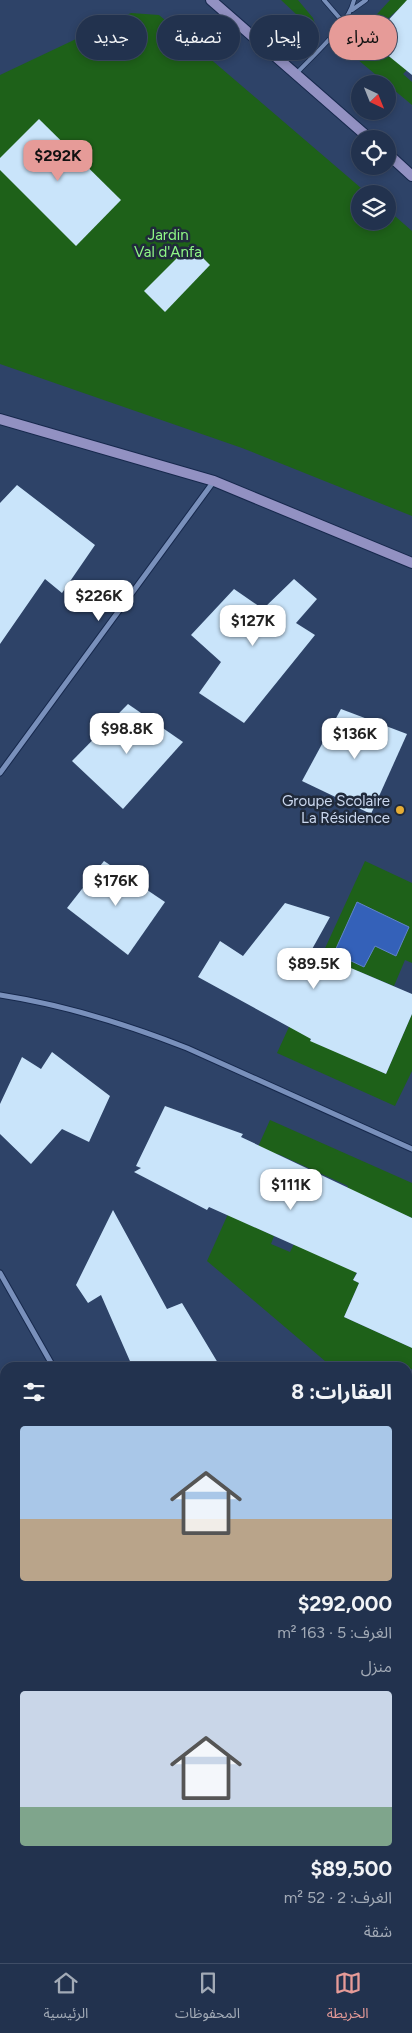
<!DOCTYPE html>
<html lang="ar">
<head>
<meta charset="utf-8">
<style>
	body { margin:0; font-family:Figtree,"Noto Sans Arabic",sans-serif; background:#2a3a55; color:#f1f3f6; direction:rtl; height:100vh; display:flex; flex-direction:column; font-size:19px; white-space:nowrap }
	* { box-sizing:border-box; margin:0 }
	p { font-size:16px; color:#a2aab6 }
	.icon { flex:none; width:28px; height:28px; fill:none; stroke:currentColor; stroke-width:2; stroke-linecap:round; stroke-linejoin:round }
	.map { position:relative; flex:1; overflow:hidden; direction:ltr }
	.side { position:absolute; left:0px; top:1362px; width:412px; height:601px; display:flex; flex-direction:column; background:#22324e; border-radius:15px 15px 0 0; box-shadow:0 2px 8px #0003,0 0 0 1px #3f4d66; direction:rtl }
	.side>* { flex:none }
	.hud { position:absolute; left:15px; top:15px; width:382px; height:45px; direction:rtl; display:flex; gap:10px }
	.needle { width:32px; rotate:137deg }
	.buttons { position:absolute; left:351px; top:75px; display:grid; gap:10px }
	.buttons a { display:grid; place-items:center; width:45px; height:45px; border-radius:50%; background:#22324e; box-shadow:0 2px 8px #0003,0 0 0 1px #3f4d66; font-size:25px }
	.price { position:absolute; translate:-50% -42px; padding:0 11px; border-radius:10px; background:#fff; color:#222; font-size:16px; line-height:32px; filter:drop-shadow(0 1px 2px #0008) }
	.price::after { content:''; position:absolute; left:50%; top:30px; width:15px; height:11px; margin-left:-8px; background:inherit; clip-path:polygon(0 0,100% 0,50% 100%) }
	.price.current { background:#e69b98; color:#111 }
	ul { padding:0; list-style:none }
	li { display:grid; align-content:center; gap:10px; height:265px; padding:0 20px }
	li span { display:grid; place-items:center; height:155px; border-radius:5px; color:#555 }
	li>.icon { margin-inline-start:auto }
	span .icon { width:90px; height:90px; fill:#fffc; stroke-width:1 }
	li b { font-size:21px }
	h2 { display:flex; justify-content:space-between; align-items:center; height:60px; padding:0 20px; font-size:21px }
	.chip { padding:0 18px; border-radius:22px; background:#22324e; box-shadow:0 2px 8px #0003,0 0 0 1px #3f4d66; font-size:18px; line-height:45px }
	.chip.current { background:#e69b98; color:#111 }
	.tab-bar { display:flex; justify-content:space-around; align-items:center; height:70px; border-top:1px solid #3f4d66; background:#22324e; font-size:14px; color:#a2aab6 }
	.tab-bar a { display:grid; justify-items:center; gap:2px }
	.tab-bar .current { color:#e69b98 }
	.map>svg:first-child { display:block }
</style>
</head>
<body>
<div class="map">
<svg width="412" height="1963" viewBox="0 0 412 1963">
	<rect width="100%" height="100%" fill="#2e4368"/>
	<!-- green -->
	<g fill="#1e6119" fill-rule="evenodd">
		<polygon points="281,0 298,0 313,18 315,24 312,29"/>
		<path d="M390,0H412C402,7 389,15 383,26C377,36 379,52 390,57C393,59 398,59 401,59L407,70L403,74L412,82V105L345,49Z"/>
		<polygon points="131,13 159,15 368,194 360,194 360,221 388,221 388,210 412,231 412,516 242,448 0,364 0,75"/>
		<path d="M365,861L412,883V963L405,960L394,986L358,971L336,1021L321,1015L310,1040L386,1074L412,1014V1071L395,1106L277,1053ZM409,927L396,955L375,946Z"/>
		<path d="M270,1120L412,1183V1218L387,1207L353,1280L359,1283L344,1317L410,1347L412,1343V1369L332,1367L207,1261ZM278,1154L348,1186L332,1221L294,1244L290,1252L271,1244L274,1236L246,1223Z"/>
		<polygon points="408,1480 412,1482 412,1527 408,1535"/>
		<polygon points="408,1586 412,1589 412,1616 408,1614"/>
	</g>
	<!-- water -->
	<polygon fill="#3461b9" stroke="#6184c9" points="357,902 409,927 396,956 375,946 364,967 334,953"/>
	<!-- building -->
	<g fill="#c9e4fa">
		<polygon points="407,0 412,0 412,75 385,53 379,42 382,27"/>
		<polygon points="39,119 121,200 76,246 0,170 0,158"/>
		<polygon points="190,245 210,265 165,312 144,291"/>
		<polygon points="17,485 95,545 62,593 45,579 0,644 0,503"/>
		<polygon points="294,579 317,599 296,623 315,635 244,723 199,693 221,662 191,635 234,589 263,609"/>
		<polygon points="128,704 183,742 123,809 72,761"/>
		<polygon points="341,709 407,734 371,814 302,781"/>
		<polygon points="104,861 165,902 128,955 67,908"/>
		<polygon points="285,903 330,917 311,951 412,994 412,1014 386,1074 310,1041 311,1039 198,977 220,941 243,956"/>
		<polygon points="52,1052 110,1096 89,1142 62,1129 31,1164 0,1134 0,1104 22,1057 41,1069"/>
		<polygon points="165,1106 243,1134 241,1137 412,1218 412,1348 344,1317 359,1283 353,1280 357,1273 209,1207 207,1210 134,1172 141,1168 136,1166"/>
		<polygon points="113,1210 167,1309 182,1303 221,1368 133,1368 101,1295 88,1303 76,1285"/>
	</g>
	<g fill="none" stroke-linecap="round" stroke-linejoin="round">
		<!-- service casing -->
		<g stroke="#16284c" stroke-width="5.5">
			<g id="service">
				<polyline points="324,0 343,22"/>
				<polyline points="352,10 366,0"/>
				<path d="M296,74C314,54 348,26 354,0"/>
			</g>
		</g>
		<!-- minor casing -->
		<g stroke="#16284c" stroke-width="7">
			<g id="minor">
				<polyline points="0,773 214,481"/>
				<path d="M0,995C65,1005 126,1024 187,1048L412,1149"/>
				<polyline points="0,1273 54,1368"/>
				<polyline points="408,1844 412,1835"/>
				<polyline points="384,1959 386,1963"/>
				<polyline points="343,1963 346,1959"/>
			</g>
		</g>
		<!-- secondary casing -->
		<g stroke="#16284c" stroke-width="12">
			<g id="secondary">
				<polyline points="211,0 370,139"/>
				<polyline points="388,154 412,176"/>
				<polyline points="0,419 214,481 412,563"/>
			</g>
		</g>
		<!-- service -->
		<use href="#service" stroke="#7990bb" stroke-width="4"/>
		<!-- minor -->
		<use href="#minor" stroke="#7990bb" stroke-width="5"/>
		<!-- secondary -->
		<use href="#secondary" stroke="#9291c2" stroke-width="10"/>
	</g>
	<!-- markers -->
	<circle fill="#e5ad35" stroke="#202a3b" stroke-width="2" cx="400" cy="810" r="5"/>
	<g text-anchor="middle" stroke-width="5" stroke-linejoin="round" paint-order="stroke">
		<!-- park labels -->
		<g font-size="15" fill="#8ff786" stroke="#202a3b">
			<text x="168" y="240">Jardin<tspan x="168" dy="17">Val d'Anfa</tspan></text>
		</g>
		<!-- poi labels -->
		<g font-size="15" fill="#cad7ee" stroke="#202a3b" text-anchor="end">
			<text x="390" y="806">Groupe Scolaire<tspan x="390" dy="17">La Résidence</tspan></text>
		</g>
	</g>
</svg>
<div class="buttons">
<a><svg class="needle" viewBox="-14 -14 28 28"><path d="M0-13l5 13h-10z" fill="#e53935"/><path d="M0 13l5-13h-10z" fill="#a2aab6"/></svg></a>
<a><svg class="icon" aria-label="locate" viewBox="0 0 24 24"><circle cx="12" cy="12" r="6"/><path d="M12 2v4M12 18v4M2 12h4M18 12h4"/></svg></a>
<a><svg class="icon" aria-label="layers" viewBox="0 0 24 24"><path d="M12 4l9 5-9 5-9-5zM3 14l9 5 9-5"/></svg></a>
</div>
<b class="price current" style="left:58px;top:182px">$292K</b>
<b class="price" style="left:99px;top:622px">$226K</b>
<b class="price" style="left:253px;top:647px">$127K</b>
<b class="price" style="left:127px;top:755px">$98.8K</b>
<b class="price" style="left:355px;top:760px">$136K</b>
<b class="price" style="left:116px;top:907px">$176K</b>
<b class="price" style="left:314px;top:990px">$89.5K</b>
<b class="price" style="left:291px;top:1211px">$111K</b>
<div class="hud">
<a class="chip current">شراء</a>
<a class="chip">إيجار</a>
<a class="chip">تصفية</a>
<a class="chip">جديد</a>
</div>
<section class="side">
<h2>العقارات: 8<svg class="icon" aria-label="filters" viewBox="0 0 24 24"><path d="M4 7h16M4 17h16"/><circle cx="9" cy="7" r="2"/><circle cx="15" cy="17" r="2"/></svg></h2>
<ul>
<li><span style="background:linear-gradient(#a9c7e8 60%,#b9a48a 0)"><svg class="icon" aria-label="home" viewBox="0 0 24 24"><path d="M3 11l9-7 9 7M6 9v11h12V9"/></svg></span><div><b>$292,000</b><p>الغرف: 5 · 163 m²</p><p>منزل</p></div></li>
<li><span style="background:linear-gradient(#c9d6e8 75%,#7fa58c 0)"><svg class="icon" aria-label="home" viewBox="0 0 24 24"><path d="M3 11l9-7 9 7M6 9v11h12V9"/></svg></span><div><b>$89,500</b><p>الغرف: 2 · 52 m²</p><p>شقة</p></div></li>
</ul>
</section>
</div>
<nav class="tab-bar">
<a class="current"><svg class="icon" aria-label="map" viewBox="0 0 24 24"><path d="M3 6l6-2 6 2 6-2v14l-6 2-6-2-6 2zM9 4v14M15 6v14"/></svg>الخريطة</a>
<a><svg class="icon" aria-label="saved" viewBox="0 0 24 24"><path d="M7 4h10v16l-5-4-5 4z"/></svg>المحفوظات</a>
<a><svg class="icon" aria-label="home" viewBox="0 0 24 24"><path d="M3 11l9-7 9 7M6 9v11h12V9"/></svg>الرئيسية</a>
</nav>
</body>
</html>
